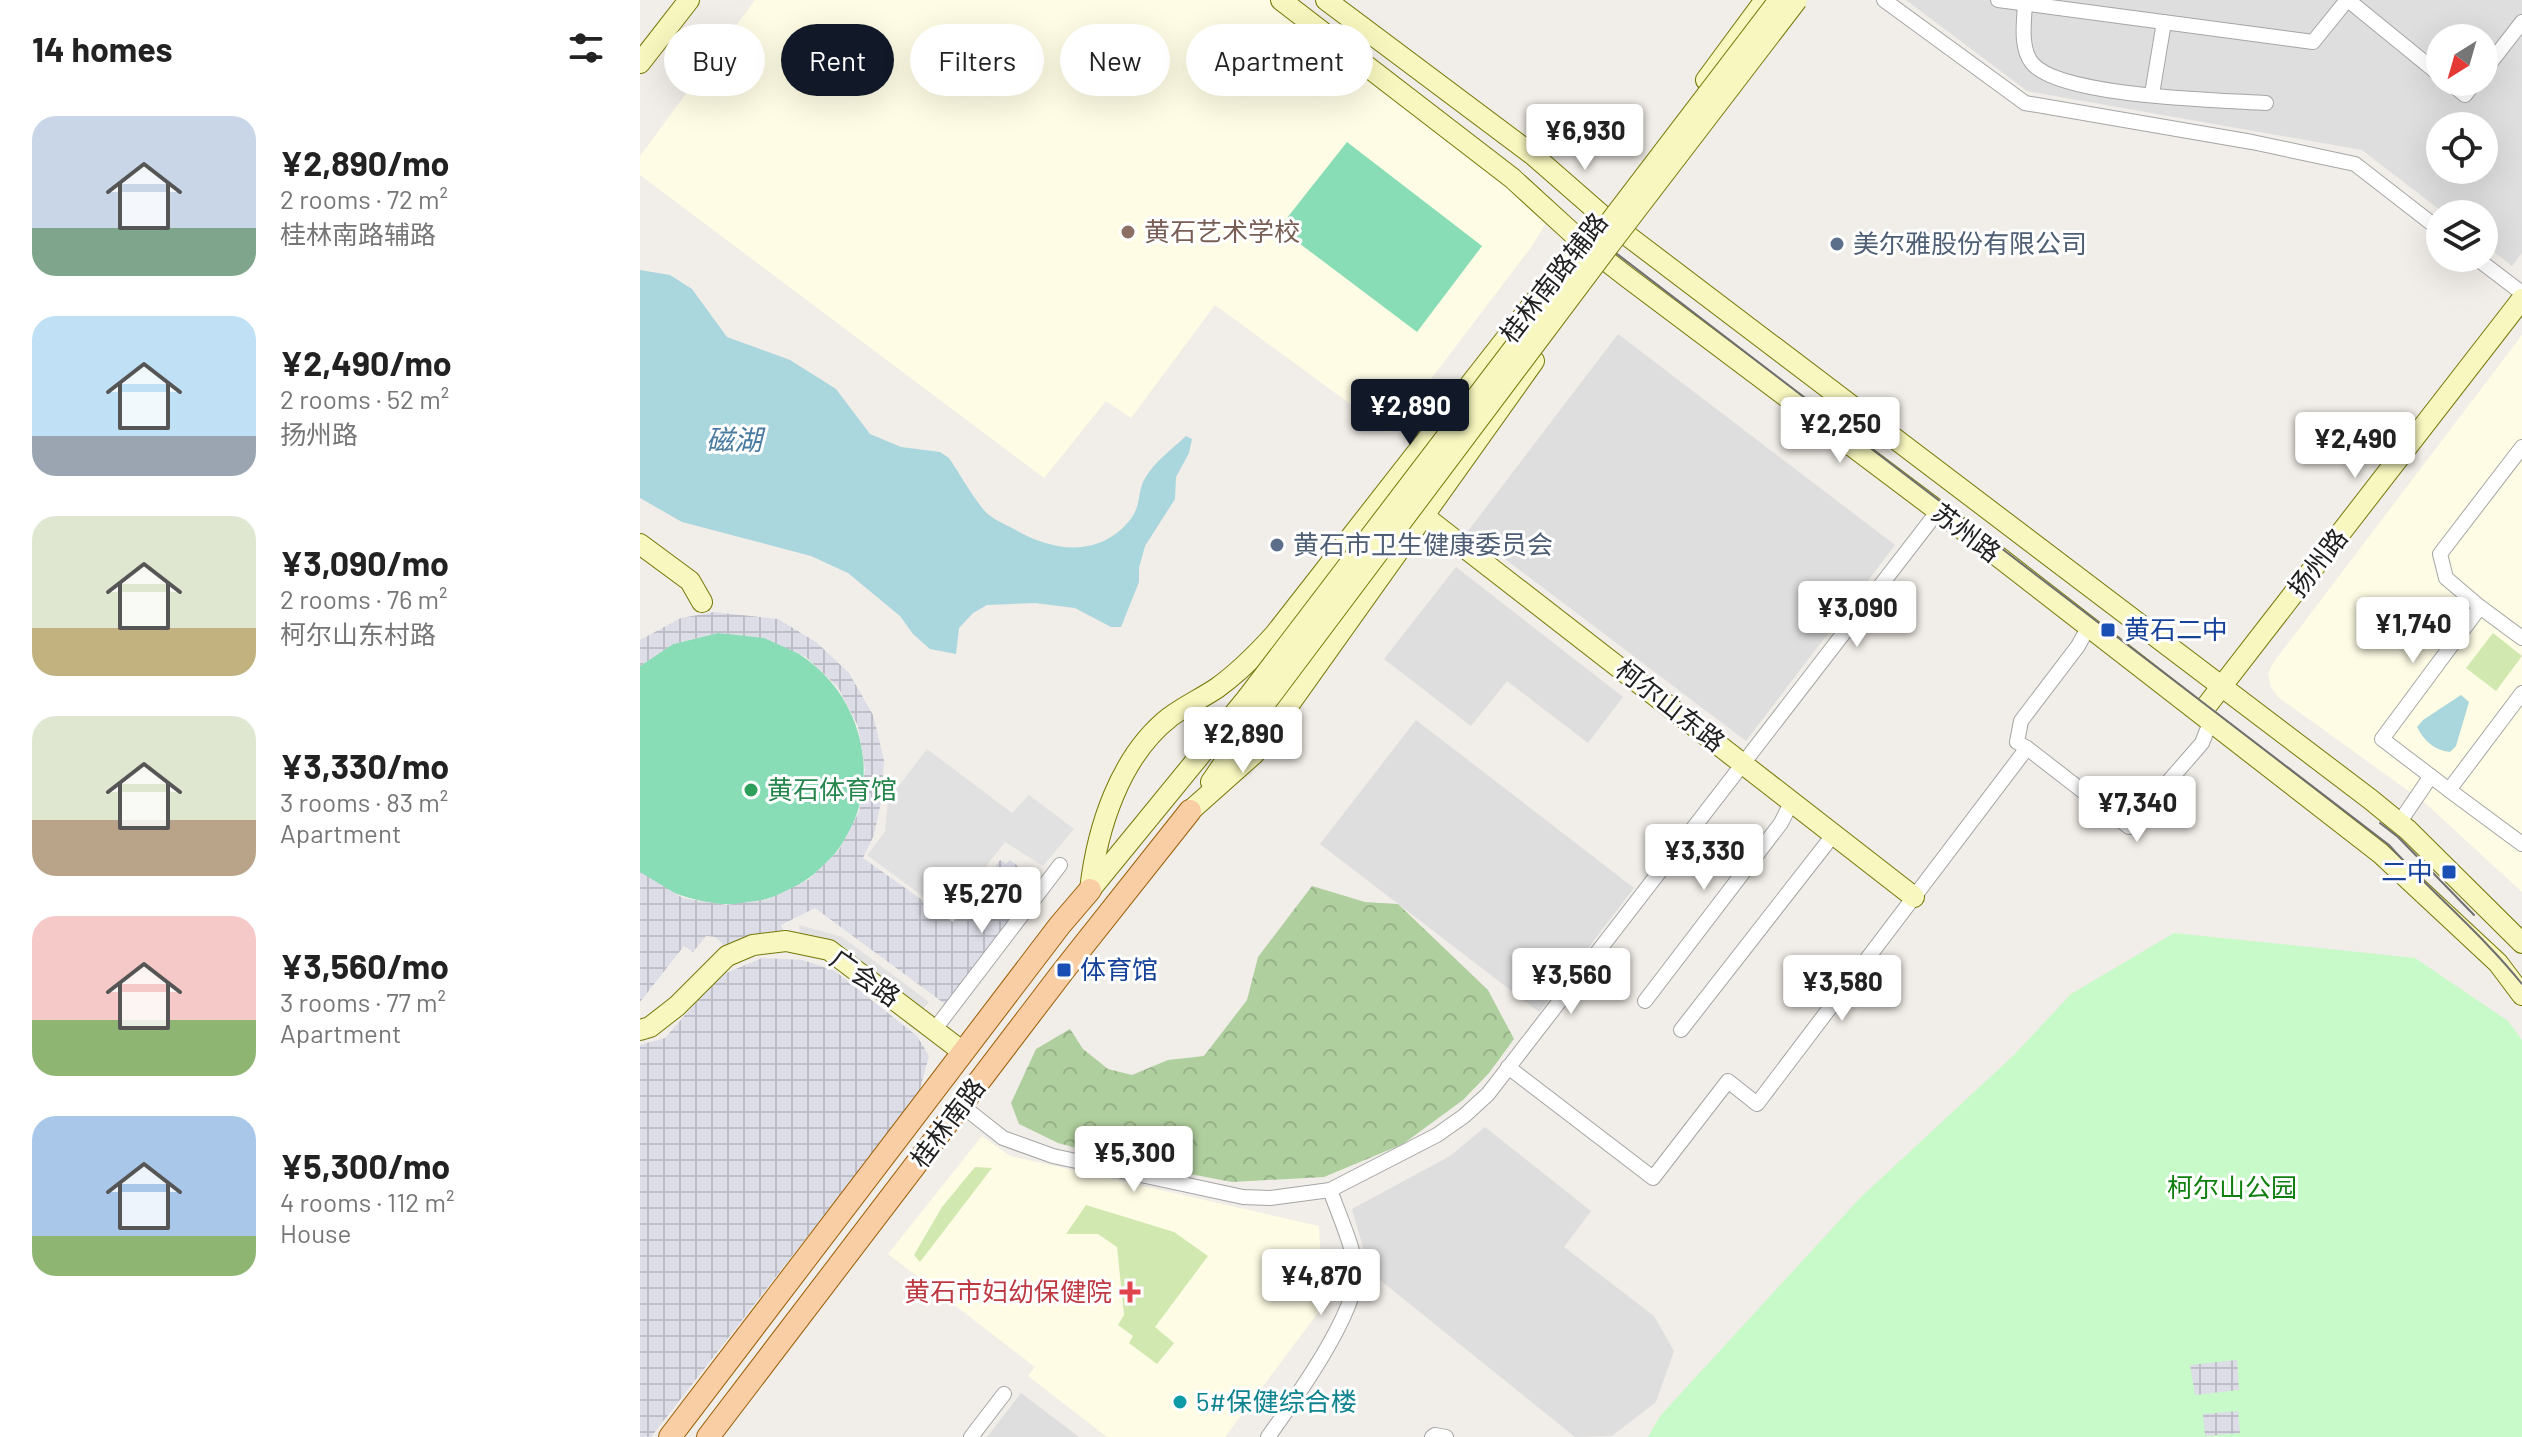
<!DOCTYPE html>
<html lang="en">
<head>
<meta charset="utf-8">
<style>
	body { margin:0; font-family:Barlow,"Noto Sans SC",sans-serif; background:#f6f6f6; color:#222; height:100vh; display:flex; flex-direction:column; font-size:30px; white-space:nowrap }
	* { box-sizing:border-box; margin:0 }
	p { font-size:26px; color:#767676 }
	.icon { flex:none; width:44px; height:44px; fill:none; stroke:currentColor; stroke-width:2; stroke-linecap:round; stroke-linejoin:round }
	.map { position:relative; flex:1; overflow:hidden }
	.drawer { display:flex; flex-direction:column; background:#fff; width:640px }
	.drawer>* { flex:none }
	.guide { position:absolute; left:24px; top:24px; width:760px; height:72px; display:flex; gap:16px }
	.needle { width:52px; rotate:217deg }
	.buttons { position:absolute; left:1786px; top:24px; display:grid; gap:16px }
	.buttons a { display:grid; place-items:center; width:72px; height:72px; border-radius:50%; background:#fff; box-shadow:0 8px 32px #0002; font-size:40px }
	.price { position:absolute; translate:-50% -68px; padding:0 18px; border-radius:8px; background:#fff; color:#222; font-size:26px; line-height:52px; filter:drop-shadow(0 2px 4px #0008) }
	.price::after { content:''; position:absolute; left:50%; top:48px; width:24px; height:18px; margin-left:-12px; background:inherit; clip-path:polygon(0 0,100% 0,50% 100%) }
	.price.current { background:#111827; color:#fff }
	ul { padding:0; list-style:none }
	li { display:flex; align-items:center; gap:24px; height:200px; padding:0 32px }
	li span { display:grid; place-items:center; flex:none; width:224px; height:160px; border-radius:24px; color:#555 }
	li>.icon { margin-inline-start:auto }
	span .icon { width:96px; height:96px; fill:#fffc; stroke-width:1 }
	li b { font-size:34px }
	h2 { display:flex; justify-content:space-between; align-items:center; height:96px; padding:0 32px; font-size:34px }
	.chip { padding:0 28px; border-radius:36px; background:#fff; box-shadow:0 8px 32px #0002; font-size:28px; line-height:72px }
	.chip.current { background:#111827; color:#fff }
	main { display:flex; flex:1; min-height:0 }
	.map>svg:first-child { display:block }
</style>
</head>
<body>
<main>
<section class="drawer">
<h2>14 homes<svg class="icon" aria-label="filters" viewBox="0 0 24 24"><path d="M4 7h16M4 17h16"/><circle cx="9" cy="7" r="2"/><circle cx="15" cy="17" r="2"/></svg></h2>
<ul>
<li><span style="background:linear-gradient(#c9d6e8 70%,#7fa58c 0)"><svg class="icon" aria-label="home" viewBox="0 0 24 24"><path d="M3 11l9-7 9 7M6 9v11h12V9"/></svg></span><div><b>¥2,890/mo</b><p>2 rooms · 72 m²</p><p>桂林南路辅路</p></div></li>
<li><span style="background:linear-gradient(#bfe0f5 75%,#9aa5b1 0)"><svg class="icon" aria-label="home" viewBox="0 0 24 24"><path d="M3 11l9-7 9 7M6 9v11h12V9"/></svg></span><div><b>¥2,490/mo</b><p>2 rooms · 52 m²</p><p>扬州路</p></div></li>
<li><span style="background:linear-gradient(#dfe7d0 70%,#c2b280 0)"><svg class="icon" aria-label="home" viewBox="0 0 24 24"><path d="M3 11l9-7 9 7M6 9v11h12V9"/></svg></span><div><b>¥3,090/mo</b><p>2 rooms · 76 m²</p><p>柯尔山东村路</p></div></li>
<li><span style="background:linear-gradient(#dfe7d0 65%,#b9a48a 0)"><svg class="icon" aria-label="home" viewBox="0 0 24 24"><path d="M3 11l9-7 9 7M6 9v11h12V9"/></svg></span><div><b>¥3,330/mo</b><p>3 rooms · 83 m²</p><p>Apartment</p></div></li>
<li><span style="background:linear-gradient(#f6c9c9 65%,#8fb573 0)"><svg class="icon" aria-label="home" viewBox="0 0 24 24"><path d="M3 11l9-7 9 7M6 9v11h12V9"/></svg></span><div><b>¥3,560/mo</b><p>3 rooms · 77 m²</p><p>Apartment</p></div></li>
<li><span style="background:linear-gradient(#a9c7e8 75%,#8fb573 0)"><svg class="icon" aria-label="home" viewBox="0 0 24 24"><path d="M3 11l9-7 9 7M6 9v11h12V9"/></svg></span><div><b>¥5,300/mo</b><p>4 rooms · 112 m²</p><p>House</p></div></li>
</ul>
</section>
<div class="map">
<svg width="1882" height="1437" viewBox="0 0 1882 1437">
	<defs>
		<pattern id="forest-crowns" width="20" height="18" patternUnits="userSpaceOnUse" patternTransform="scale(2)"><rect width="20" height="18" fill="#b0cf9e"/><path d="M2 6a3 3 0 1 1 6 0M12 15a3 3 0 1 1 6 0" fill="none" stroke="#97b188"/></pattern>
		<pattern id="plaza-grid" width="8" height="8" patternUnits="userSpaceOnUse" patternTransform="scale(2)"><rect width="8" height="8" fill="#dcdde7"/><path d="M0 4h8M4 0v8" fill="none" stroke="#bcbdc6"/></pattern>
	</defs>
	<rect width="100%" height="100%" fill="#f1ede8"/>
	<!-- residential -->
	<g fill="#dfdede" fill-rule="evenodd">
		<path d="M1266,0H1882V253L1872,266L1844,244V214H1805L1722,150L1387,91ZM1800,38H1844V82H1800ZM1800,126H1844V170H1800Z"/>
		<polygon points="978,334 1255,545 1106,741 828,531"/>
		<polygon points="816,567 983,697 948,743 867,681 831,726 744,659"/>
		<polygon points="776,720 994,888 899,1012 680,844"/>
		<polygon points="845,1127 951,1211 924,1247 1014,1316 1034,1351 1016,1402 972,1436 935,1437 730,1272 712,1209 810,1156"/>
		<polygon points="381,1393 439,1437 347,1437"/>
	</g>
	<!-- education -->
	<g fill="#fefce4">
		<polygon points="115,0 638,0 909,218 892,246 750,433 575,305 491,418 466,401 404,478 0,175 0,156"/>
		<polygon points="1882,335 1882,892 1784,802 1638,697 1631,687 1628,674 1633,663"/>
		<polygon points="342,1136 370,1156 679,1226 683,1306 585,1437 467,1437 388,1376 395,1367 248,1254"/>
	</g>
	<!-- grass -->
	<g fill="#d1e9b0">
		<polygon points="1853,633 1882,656 1856,691 1826,668"/>
		<polygon points="335,1167 352,1168 280,1262 274,1255 302,1207"/>
		<polygon points="446,1205 534,1232 568,1256 515,1327 534,1343 517,1364 489,1343 493,1336 478,1325 484,1315 477,1247 458,1234 426,1234"/>
	</g>
	<!-- forest -->
	<polygon fill="url(#forest-crowns)" points="672,886 725,902 758,904 848,990 874,1039 849,1073 823,1100 763,1144 684,1177 592,1182 492,1163 418,1143 379,1124 371,1103 396,1049 430,1029 443,1049 468,1069 492,1075 528,1060 564,1056 607,1000 618,957"/>
	<!-- park -->
	<polygon fill="#c8f9c8" points="1534,933 1775,958 1868,1021 1882,1040 1882,1437 1008,1437 1020,1416 1221,1197 1374,1055 1431,994"/>
	<!-- pitch -->
	<g fill="#89ddb6">
		<polygon points="707,142 842,246 777,332 639,228"/>
		<path d="M78,633C93,634 112,634 126,638C243,678 261,835 147,891C124,902 97,907 71,903C46,898 19,890 0,872V666L33,644Z"/>
	</g>
	<!-- parking -->
	<g fill="#e1e1e1">
		<polygon points="287,749 372,813 389,795 434,829 403,866 365,842 308,915 227,855 245,832 248,800"/>
		<polygon points="159,925 202,937 289,1002 282,1010 160,936"/>
	</g>
	<!-- plaza -->
	<g fill="url(#plaza-grid)">
		<polygon points="74,612 138,619 176,642 209,673 233,715 244,760 241,802 234,835 223,858 313,922 360,860 366,864 370,860 388,874 385,879 396,887 305,1004 175,908 141,925 144,932 83,949 82,943 75,937 66,936 53,952 44,946 0,1002 0,872 43,898 86,905 129,899 168,880 199,850 219,812 225,769 218,726 198,687 166,657 124,638 78,633 33,644 0,666 0,640 41,618"/>
		<polygon points="122,958 163,960 195,971 277,1036 289,1056 279,1093 11,1437 0,1437 0,1045 25,1038 79,976"/>
		<polygon points="1597,1360 1599,1390 1555,1395 1550,1365"/>
		<polygon points="1598,1411 1600,1433 1565,1436 1563,1414"/>
	</g>
	<!-- water -->
	<g fill="#aad6dd">
		<path d="M0,270L30,275L52,289L87,337L150,360L196,389L230,434L261,447L300,452L309,458C320,474 330,493 343,509C350,518 364,524 374,529C413,552 459,558 490,520C502,504 497,494 504,480C513,463 532,449 546,436L552,439L549,453L536,477L535,499L505,546L499,568V582L481,627H471L435,608L395,603L347,605L333,613L319,628L316,654L290,649L273,634L260,616L208,573L171,556L42,522L0,498Z"/>
		<path d="M1821,695L1829,702L1816,746L1810,752C1794,750 1784,741 1777,727L1783,720Z"/>
	</g>
	<g fill="none" stroke-linecap="round" stroke-linejoin="round">
		<!-- street casing -->
		<g stroke="#a5a5a5" stroke-width="16">
			<g id="street">
				<polyline points="1244,0 1385,103 1612,142 1715,164 1800,230"/>
				<polyline points="1358,0 1673,42 1707,0"/>
				<polyline points="1708,0 1800,75"/>
				<path d="M1385,4C1384,22 1380,48 1392,63C1420,97 1580,100 1626,103"/>
				<polyline points="1844,71 1882,22"/>
				<polyline points="1809,82 1825,95 1835,82"/>
				<polyline points="1512,94 1524,22"/>
				<polyline points="1836,258 1882,293"/>
				<polyline points="1840,607 1806,578 1800,554 1882,447"/>
				<polyline points="1882,638 1840,607 1742,739 1809,790 1882,693"/>
				<polyline points="1387,748 1489,827 1562,743 1571,720"/>
				<polyline points="1809,790 1882,844"/>
				<polyline points="1759,823 1791,776"/>
				<polyline points="1005,1001 1141,823 1152,801"/>
				<polyline points="295,1029 420,865"/>
				<polyline points="1041,1030 1194,834"/>
				<polyline points="868,1067 1013,1178 1088,1081 1117,1104 1387,748 1377,742 1381,721 1438,646 1449,626"/>
				<polyline points="321,1105 363,1138 413,1156 603,1197 630,1198 690,1190 797,1135 824,1116 848,1094 1298,511"/>
				<polyline points="331,1437 364,1394"/>
				<path d="M628,1437C653,1402 716,1315 716,1273C717,1255 697,1210 690,1190"/>
				<polyline points="792,1437 795,1435 806,1437"/>
			</g>
		</g>
		<!-- secondary casing -->
		<g stroke="#757808" stroke-width="22">
			<g id="secondary">
				<polyline points="641,0 872,178 942,242 987,277 1342,544 1740,853 1858,963 1882,995"/>
				<polyline points="686,0 893,155 972,224 1730,799 1768,830 1882,943"/>
				<polyline points="0,63 49,0"/>
				<polyline points="1066,80 1125,0"/>
				<polyline points="784,516 1274,897"/>
				<polyline points="0,544 50,581 62,602"/>
				<polyline points="1561,713 1882,299"/>
				<polyline points="571,782 618,713"/>
				<polyline points="550,811 614,754 894,361"/>
				<path d="M450,890C457,828 480,756 530,717C545,706 562,698 577,688C599,672 617,654 635,634L939,245"/>
				<polyline points="450,890 607,698"/>
				<polyline points="0,1030 10,1027 37,1006 87,956 113,945 146,941 189,950 323,1052"/>
			</g>
		</g>
		<!-- primary casing -->
		<g stroke="#9a5d04" stroke-width="24">
			<g id="primary">
				<polyline points="30,1437 420,925 450,890"/>
				<polyline points="68,1437 424,970 550,811"/>
			</g>
		</g>
		<!-- street -->
		<use href="#street" stroke="#fff" stroke-width="14"/>
		<!-- secondary -->
		<use href="#secondary" stroke="#f8f7bf" stroke-width="20"/>
		<!-- primary -->
		<use href="#primary" stroke="#facea5" stroke-width="22"/>
		<!-- tram -->
		<g stroke="#6f6f6f" stroke-width="2">
			<path d="M1143,0L972,224L966,235L968,247L1749,845C1792,893 1842,934 1882,984"/>
			<polyline points="1740,823 1758,837 1834,915"/>
		</g>
		<!-- secondary-bridge casing -->
		<g stroke="#757808" stroke-width="22" stroke-linecap="butt">
			<g id="secondary-bridge">
				<polyline points="607,698 1139,0"/>
				<polyline points="618,713 968,247 1157,0"/>
			</g>
		</g>
		<!-- secondary-bridge -->
		<use href="#secondary-bridge" stroke="#f8f7bf" stroke-width="20"/>
	</g>
	<!-- markers -->
	<circle fill="#8d6e63" stroke="#fff" stroke-width="3" cx="488" cy="232" r="8"/>
	<g fill="#5c6f8a" stroke="#fff" stroke-width="3">
		<circle cx="1197" cy="244" r="8"/>
		<circle cx="637" cy="545" r="8"/>
	</g>
	<g fill="#1a4fb4" stroke="#fff" stroke-width="3">
		<rect x="1460" y="622" width="16" height="16" rx="4"/>
		<rect x="1801" y="864" width="16" height="16" rx="4"/>
		<rect x="416" y="962" width="16" height="16" rx="4"/>
	</g>
	<circle fill="#2e9e5b" stroke="#fff" stroke-width="3" cx="111" cy="790" r="8"/>
	<path fill="#e0444e" stroke="#fff" stroke-width="3" d="M486 1280h8v8h8v8h-8v8h-8v-8h-8v-8h8z"/>
	<circle fill="#0f9aa8" stroke="#fff" stroke-width="3" cx="540" cy="1402" r="8"/>
	<g text-anchor="middle" stroke-width="6" stroke-linejoin="round" paint-order="stroke">
		<!-- education labels -->
		<g font-size="26" fill="#785e54" stroke="#fff" text-anchor="start">
			<text x="504" y="241">黄石艺术学校</text>
		</g>
		<!-- service labels -->
		<g font-size="26" fill="#4e5e75" stroke="#fff" text-anchor="start">
			<text x="1213" y="253">美尔雅股份有限公司</text>
			<text x="653" y="554">黄石市卫生健康委员会</text>
		</g>
		<!-- street labels -->
		<g font-size="26" fill="#212121" stroke="#fff">
			<text transform="translate(914 278) rotate(-52)" y="9">桂林南路辅路</text>
			<text transform="translate(1326 533) rotate(37)" y="9">苏州路</text>
			<text transform="translate(1678 563) rotate(-52)" y="9">扬州路</text>
			<text transform="translate(1030 706) rotate(38)" y="9">柯尔山东路</text>
			<text transform="translate(225 978) rotate(35)" y="9">广会路</text>
			<text transform="translate(308 1123) rotate(-53)" y="9">桂林南路</text>
		</g>
		<!-- transit labels -->
		<g font-size="26" fill="#164399" stroke="#fff" text-anchor="start">
			<text x="1484" y="639">黄石二中</text>
			<text x="1793" y="881" text-anchor="end">二中</text>
			<text x="440" y="979">体育馆</text>
		</g>
		<!-- leisure labels -->
		<g font-size="26" fill="#27864d" stroke="#fff" text-anchor="start">
			<text x="127" y="799">黄石体育馆</text>
		</g>
		<!-- park labels -->
		<g font-size="26" fill="#0f7f10" stroke="#fff">
			<text x="1592" y="1197">柯尔山公园</text>
		</g>
		<!-- health labels -->
		<g font-size="26" fill="#be3a42" stroke="#fff" text-anchor="end">
			<text x="472" y="1301">黄石市妇幼保健院</text>
		</g>
		<!-- culture labels -->
		<g font-size="26" fill="#0d838f" stroke="#fff" text-anchor="start">
			<text x="556" y="1411">5#保健综合楼</text>
		</g>
		<!-- water labels -->
		<g font-size="28" font-style="italic" fill="#497ba0" stroke="#fff">
			<text x="94" y="450">磁湖</text>
		</g>
	</g>
</svg>
<div class="buttons">
<a><svg class="needle" viewBox="-14 -14 28 28"><path d="M0-13l5 13h-10z" fill="#e53935"/><path d="M0 13l5-13h-10z" fill="#767676"/></svg></a>
<a><svg class="icon" aria-label="locate" viewBox="0 0 24 24"><circle cx="12" cy="12" r="6"/><path d="M12 2v4M12 18v4M2 12h4M18 12h4"/></svg></a>
<a><svg class="icon" aria-label="layers" viewBox="0 0 24 24"><path d="M12 4l9 5-9 5-9-5zM3 14l9 5 9-5"/></svg></a>
</div>
<b class="price" style="left:945px;top:172px">¥6,930</b>
<b class="price current" style="left:770px;top:447px">¥2,890</b>
<b class="price" style="left:1200px;top:465px">¥2,250</b>
<b class="price" style="left:1715px;top:480px">¥2,490</b>
<b class="price" style="left:1217px;top:649px">¥3,090</b>
<b class="price" style="left:1773px;top:665px">¥1,740</b>
<b class="price" style="left:603px;top:775px">¥2,890</b>
<b class="price" style="left:1497px;top:844px">¥7,340</b>
<b class="price" style="left:1064px;top:892px">¥3,330</b>
<b class="price" style="left:342px;top:935px">¥5,270</b>
<b class="price" style="left:931px;top:1016px">¥3,560</b>
<b class="price" style="left:1202px;top:1023px">¥3,580</b>
<b class="price" style="left:494px;top:1194px">¥5,300</b>
<b class="price" style="left:681px;top:1317px">¥4,870</b>
<div class="guide">
<a class="chip">Buy</a>
<a class="chip current">Rent</a>
<a class="chip">Filters</a>
<a class="chip">New</a>
<a class="chip">Apartment</a>
</div>
</div>
</main>
</body>
</html>
